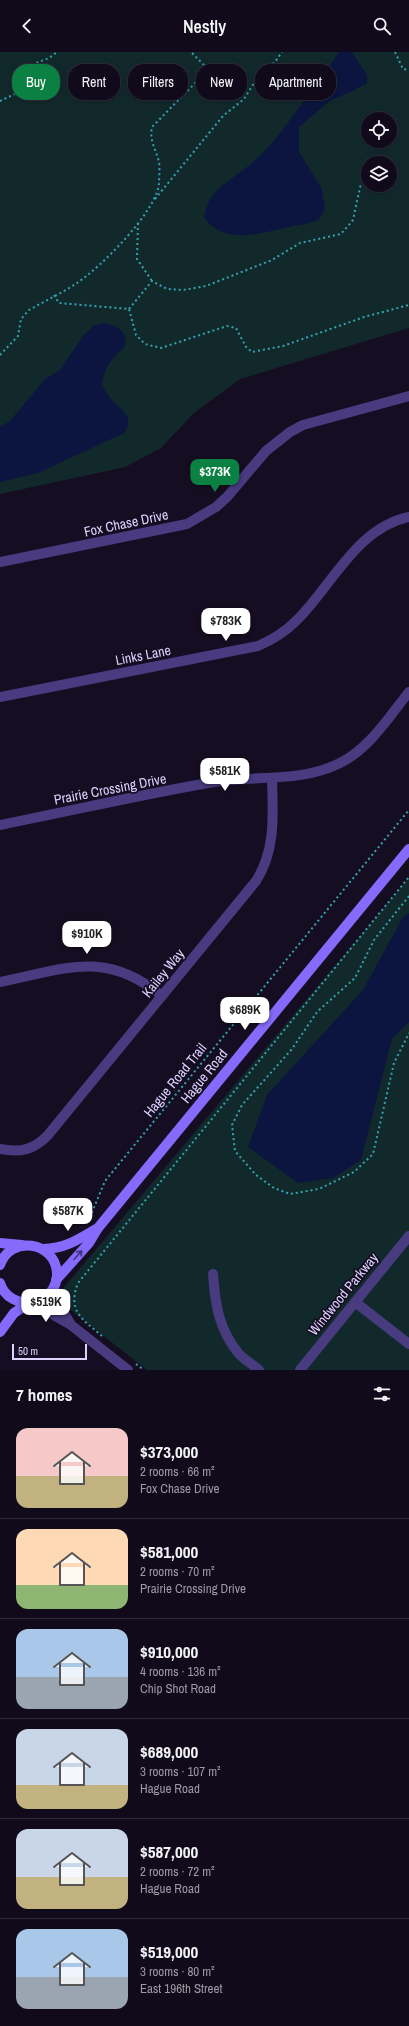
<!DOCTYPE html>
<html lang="en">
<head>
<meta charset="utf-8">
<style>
	body { margin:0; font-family:"Archivo Narrow",sans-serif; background:#191323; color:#f1f3f6; height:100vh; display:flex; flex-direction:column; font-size:15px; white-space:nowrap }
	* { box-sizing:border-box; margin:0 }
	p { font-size:13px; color:#9c9aa2 }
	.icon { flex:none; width:22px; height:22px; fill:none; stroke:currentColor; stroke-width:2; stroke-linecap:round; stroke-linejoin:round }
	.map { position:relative; height:1318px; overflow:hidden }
	.sheet { display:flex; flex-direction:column; background:#100a1a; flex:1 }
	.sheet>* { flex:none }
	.top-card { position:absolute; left:12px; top:12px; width:385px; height:36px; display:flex; gap:8px }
	.fabs { position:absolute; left:361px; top:60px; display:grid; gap:8px }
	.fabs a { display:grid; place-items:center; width:36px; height:36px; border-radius:50%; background:#100a1a; box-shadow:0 2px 10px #0003,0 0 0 1px #302b39; font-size:20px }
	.scale { position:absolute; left:12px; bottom:10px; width:75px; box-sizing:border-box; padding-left:4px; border:2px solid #ddd1fe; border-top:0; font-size:11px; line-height:14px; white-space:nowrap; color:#ddd1fe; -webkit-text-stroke:3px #150e22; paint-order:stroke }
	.price { position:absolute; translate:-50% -34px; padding:0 9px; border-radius:8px; background:#fff; color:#222; font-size:13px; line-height:26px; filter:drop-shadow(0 1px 2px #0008) }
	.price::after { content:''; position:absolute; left:50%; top:24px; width:12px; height:9px; margin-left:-6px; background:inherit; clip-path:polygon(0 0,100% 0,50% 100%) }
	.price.on { background:#0b8043; color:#fff }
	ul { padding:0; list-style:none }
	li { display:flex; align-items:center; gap:12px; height:100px; padding:0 16px }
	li+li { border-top:1px solid #302b39 }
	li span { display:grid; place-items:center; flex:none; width:112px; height:80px; border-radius:12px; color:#555 }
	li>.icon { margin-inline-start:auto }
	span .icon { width:48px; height:48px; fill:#fffc; stroke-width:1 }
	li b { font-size:17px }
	h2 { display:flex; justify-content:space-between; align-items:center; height:48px; padding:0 16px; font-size:17px }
	.chip { padding:0 14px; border-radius:16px; background:#100a1a; box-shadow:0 2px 10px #0003,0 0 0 1px #302b39; font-size:14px; line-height:36px }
	.chip.on { background:#0b8043; color:#fff }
	header { display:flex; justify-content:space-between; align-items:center; height:52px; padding:0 16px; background:#100a1a; font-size:18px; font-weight:600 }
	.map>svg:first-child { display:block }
</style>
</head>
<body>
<header><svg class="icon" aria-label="back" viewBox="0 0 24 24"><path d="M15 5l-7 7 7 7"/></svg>Nestly<svg class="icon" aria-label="search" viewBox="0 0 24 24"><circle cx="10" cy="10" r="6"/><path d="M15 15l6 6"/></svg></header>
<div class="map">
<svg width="409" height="1318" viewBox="0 0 409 1318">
	<rect width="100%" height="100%" fill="#150e22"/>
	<!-- green -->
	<g fill="#12292c" fill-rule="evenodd">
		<path d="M0,0H409V276L240,327L194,361L161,396L125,415L0,442ZM368,67H390V89H368ZM368,111H390V133H368Z"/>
		<polygon points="409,826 409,1318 147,1318 55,1246"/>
	</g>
	<!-- water -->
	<g fill="#0b153f">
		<path d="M339,0H352L367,23V31L351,40L331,48L299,75V100L322,137L325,157C323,160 321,165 319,167C312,172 297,173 289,175C261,181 223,194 204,165C209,135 233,128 253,110C271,95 284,76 298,57C312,38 326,20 339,0Z"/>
		<path d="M103,271C114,272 131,280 124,295C123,297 119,300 117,302C109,311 103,320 102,333C104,336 106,341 109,344C118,358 137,363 124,381L38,421L0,430V374L9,370L46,326L59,319L83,284L93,274Z"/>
		<polygon points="409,861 409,970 392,987 361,1108 333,1126 298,1131 248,1095 267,1043 363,938 403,865"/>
	</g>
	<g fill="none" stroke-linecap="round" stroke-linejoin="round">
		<!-- path -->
		<g stroke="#32a4b1" stroke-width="2" stroke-dasharray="2 3" stroke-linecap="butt">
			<polyline points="395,0 403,17 409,18"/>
			<polyline points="0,49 17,41 34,12 49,6 57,0"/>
			<polyline points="155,147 223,64 244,47 259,23 275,10 282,0"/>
			<polyline points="138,171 137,207 152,229"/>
			<polyline points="54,243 59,251 129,257 136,283 145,292 161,296 227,274 236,276 246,295 252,300 283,294 364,265 409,253"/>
			<polyline points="129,257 152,229 167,237 183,238 206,234 272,208 300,191 341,182 353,168 361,131"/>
			<path d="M0,303L18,284L21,267L29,258C45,249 62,241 77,231C100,216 156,160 159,132C159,125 160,117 159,110C156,97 149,89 152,75L207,19V16L191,0"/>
			<polyline points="409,844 374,888 355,926 317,960 292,997 242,1053 232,1073 235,1099 256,1123 274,1136 290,1142 319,1137 354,1120 373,1102 394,1011 409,981"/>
			<polyline points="88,1170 105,1129 409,758"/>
			<path d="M102,1284C82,1267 67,1259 78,1231L409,825"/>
			<polyline points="136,1312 144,1318"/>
		</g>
		<!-- minor -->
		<g stroke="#483b80" stroke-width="10">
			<polyline points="0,510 187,472 216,455 227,445 266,399 290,380 303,373 409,344"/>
			<path d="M0,645L258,594C272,588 285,580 296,569C332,534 356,476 409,465"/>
			<path d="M0,773C71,759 143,742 214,730C256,723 300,731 340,711C369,697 389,665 409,640"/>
			<path d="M0,930C66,917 105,897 162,944"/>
			<path d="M0,1097C20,1101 34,1098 48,1083L256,829C276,798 273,762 272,727"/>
			<path d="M213,1222C215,1252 219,1278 239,1302C245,1308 253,1313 259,1318"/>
			<polyline points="54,1234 57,1250 70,1271"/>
			<polyline points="355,1250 409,1292"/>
			<polyline points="32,1251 71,1273 128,1318"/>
			<polyline points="300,1318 409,1184"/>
		</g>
		<!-- secondary -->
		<g stroke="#856bfb" stroke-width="10">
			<polyline points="0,1191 22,1193"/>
			<path d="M43,1197C64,1197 78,1188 96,1177"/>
			<path d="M0,1213C10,1183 55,1189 57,1221C58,1254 10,1262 0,1231"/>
			<polyline points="56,1228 89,1191 98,1176 409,797"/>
			<polyline points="0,1280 14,1261 29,1251"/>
		</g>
	</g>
	<!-- one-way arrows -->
	<defs><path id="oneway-shaft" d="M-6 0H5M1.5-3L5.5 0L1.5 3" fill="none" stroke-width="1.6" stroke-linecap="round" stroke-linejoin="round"/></defs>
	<use stroke="#423379" href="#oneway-shaft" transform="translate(78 1203) rotate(-48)"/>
	<g text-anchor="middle" stroke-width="3.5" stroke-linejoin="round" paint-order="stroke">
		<!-- street labels -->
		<g font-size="14" fill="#ddd1fe" stroke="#150e22">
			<text transform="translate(126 471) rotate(-12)" y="5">Fox Chase Drive</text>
			<text transform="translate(143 603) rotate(-11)" y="5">Links Lane</text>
			<text transform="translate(110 737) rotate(-11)" y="5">Prairie Crossing Drive</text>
			<text transform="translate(163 921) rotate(-51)" y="5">Kailey Way</text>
			<text transform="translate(204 1024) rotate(-51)" y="5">Hague Road</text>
			<text transform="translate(175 1028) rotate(-51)" y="5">Hague Road Trail</text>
			<text transform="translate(343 1242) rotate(-51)" y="5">Windwood Parkway</text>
		</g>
	</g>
</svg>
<div class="fabs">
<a><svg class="icon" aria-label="locate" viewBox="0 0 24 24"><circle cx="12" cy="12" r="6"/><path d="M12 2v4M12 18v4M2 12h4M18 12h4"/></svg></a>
<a><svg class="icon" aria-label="layers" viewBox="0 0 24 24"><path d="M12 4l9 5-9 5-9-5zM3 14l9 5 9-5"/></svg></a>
</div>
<div class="scale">50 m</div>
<b class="price on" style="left:215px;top:441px">$373K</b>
<b class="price" style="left:226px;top:590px">$783K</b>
<b class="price" style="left:225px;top:740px">$581K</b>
<b class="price" style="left:87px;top:903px">$910K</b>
<b class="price" style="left:245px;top:979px">$689K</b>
<b class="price" style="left:68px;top:1180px">$587K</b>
<b class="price" style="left:46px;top:1271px">$519K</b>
<div class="top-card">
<a class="chip on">Buy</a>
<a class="chip">Rent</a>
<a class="chip">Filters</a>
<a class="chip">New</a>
<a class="chip">Apartment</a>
</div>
</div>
<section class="sheet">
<h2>7 homes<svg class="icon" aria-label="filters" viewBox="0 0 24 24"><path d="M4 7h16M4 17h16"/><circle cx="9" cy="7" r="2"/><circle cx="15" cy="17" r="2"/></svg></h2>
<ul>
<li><span style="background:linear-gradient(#f6c9c9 60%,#c2b280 0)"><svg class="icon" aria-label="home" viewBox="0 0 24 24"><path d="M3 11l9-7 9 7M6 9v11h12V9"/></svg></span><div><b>$373,000</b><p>2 rooms · 66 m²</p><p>Fox Chase Drive</p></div></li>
<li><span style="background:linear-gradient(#ffd9b3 70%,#8fb573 0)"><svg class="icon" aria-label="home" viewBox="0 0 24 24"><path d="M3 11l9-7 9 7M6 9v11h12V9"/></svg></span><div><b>$581,000</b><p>2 rooms · 70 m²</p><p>Prairie Crossing Drive</p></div></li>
<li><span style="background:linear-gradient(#a9c7e8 60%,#9aa5b1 0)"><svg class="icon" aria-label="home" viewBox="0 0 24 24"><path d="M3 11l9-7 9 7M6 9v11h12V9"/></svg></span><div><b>$910,000</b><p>4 rooms · 136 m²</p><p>Chip Shot Road</p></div></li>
<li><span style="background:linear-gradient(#c9d6e8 70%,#c2b280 0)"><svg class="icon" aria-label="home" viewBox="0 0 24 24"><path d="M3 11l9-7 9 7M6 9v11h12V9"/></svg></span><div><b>$689,000</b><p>3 rooms · 107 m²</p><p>Hague Road</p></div></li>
<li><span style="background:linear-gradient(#c9d6e8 60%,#c2b280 0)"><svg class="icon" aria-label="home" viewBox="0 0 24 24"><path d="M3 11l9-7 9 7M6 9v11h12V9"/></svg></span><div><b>$587,000</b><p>2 rooms · 72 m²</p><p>Hague Road</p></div></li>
<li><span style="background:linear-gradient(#a9c7e8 60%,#9aa5b1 0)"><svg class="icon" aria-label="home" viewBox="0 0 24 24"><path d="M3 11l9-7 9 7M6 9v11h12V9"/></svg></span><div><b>$519,000</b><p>3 rooms · 80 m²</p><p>East 196th Street</p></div></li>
</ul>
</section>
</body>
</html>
